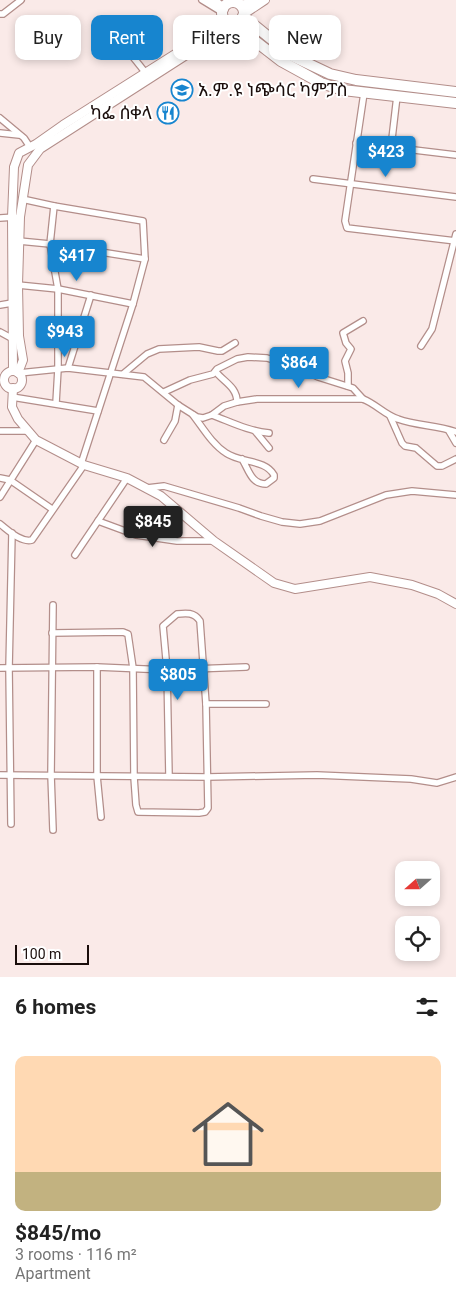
<!DOCTYPE html>
<html lang="en">
<head>
<meta charset="utf-8">
<style>
	body { margin:0; font-family:Roboto,"Noto Sans Ethiopic",sans-serif; background:#f6f6f6; color:#222; height:100vh; display:flex; flex-direction:column; font-size:19px; white-space:nowrap }
	* { box-sizing:border-box; margin:0 }
	p { font-size:16px; color:#767676 }
	.icon { flex:none; width:28px; height:28px; fill:none; stroke:currentColor; stroke-width:2; stroke-linecap:round; stroke-linejoin:round }
	.map { position:relative; height:977px; overflow:hidden }
	.details { display:flex; flex-direction:column; background:#fff; flex:1 }
	.details>* { flex:none }
	.hud { position:absolute; left:15px; top:15px; width:426px; height:45px; display:flex; gap:10px }
	.needle { width:32px; rotate:249deg }
	.buttons { position:absolute; left:395px; top:861px; display:grid; gap:10px }
	.buttons a { display:grid; place-items:center; width:45px; height:45px; border-radius:10px; background:#fff; box-shadow:0 2px 8px #0003; font-size:25px }
	.scale { position:absolute; left:15px; bottom:12px; width:74px; box-sizing:border-box; padding-left:5px; border:2px solid #1a0d0b; border-top:0; font-size:14px; line-height:18px; white-space:nowrap; color:#1a0d0b; -webkit-text-stroke:4px #fff; paint-order:stroke }
	.price { position:absolute; translate:-50% -42px; padding:0 11px; border-radius:5px; background:#1785cf; color:#fff; font-size:16px; line-height:32px; filter:drop-shadow(0 1px 2px #0008) }
	.price::after { content:''; position:absolute; left:50%; top:30px; width:15px; height:11px; margin-left:-8px; background:inherit; clip-path:polygon(0 0,100% 0,50% 100%) }
	.price.current { background:#222; color:#fff }
	ul { padding:0; list-style:none }
	li { display:grid; align-content:center; gap:10px; height:265px; padding:0 15px }
	li+li { border-top:1px solid #e0e0e0 }
	li span { display:grid; place-items:center; height:155px; border-radius:10px; color:#555 }
	li>.icon { margin-inline-start:auto }
	span .icon { width:90px; height:90px; fill:#fffc; stroke-width:1 }
	li b { font-size:21px }
	h2 { display:flex; justify-content:space-between; align-items:center; height:60px; padding:0 15px; font-size:21px }
	.chip { padding:0 18px; border-radius:10px; background:#fff; box-shadow:0 2px 8px #0003; font-size:18px; line-height:45px }
	.chip.current { background:#1785cf; color:#fff }
	.map>svg:first-child { display:block }
</style>
</head>
<body>
<div class="map">
<svg width="456" height="977" viewBox="0 0 456 977">
	<rect width="100%" height="100%" fill="#faeae8"/>
	<g fill="none" stroke-linecap="round" stroke-linejoin="round">
		<!-- street casing -->
		<g stroke="#b38e8a" stroke-width="8">
			<g id="street">
				<polyline points="202,0 220,11"/>
				<polyline points="0,14 3,14 21,0"/>
				<polyline points="117,37 145,72"/>
				<polyline points="364,93 345,221 347,228 456,241"/>
				<polyline points="0,118 24,138 30,147"/>
				<polyline points="0,133 19,135"/>
				<polyline points="356,143 456,155"/>
				<polyline points="391,147 397,96"/>
				<polyline points="313,179 456,197"/>
				<polyline points="22,199 54,206 143,221 145,259 133,304 81,464"/>
				<polyline points="54,206 50,244 58,289 58,369 56,403"/>
				<polyline points="0,218 15,217"/>
				<polyline points="19,241 50,244 145,259"/>
				<polyline points="18,285 58,289 133,304"/>
				<polyline points="0,305 12,303"/>
				<polyline points="0,332 13,339"/>
				<polyline points="421,346 432,329 456,234"/>
				<polyline points="68,368 91,295"/>
				<path d="M216,372C224,382 237,387 237,402"/>
				<path d="M19,373L68,368L144,377L178,405L197,417L203,418L212,415L224,406L237,402L257,399H363C376,404 385,415 398,419C417,426 437,425 456,432"/>
				<polyline points="123,374 147,354 159,349 199,347 218,351 222,351 235,343"/>
				<polyline points="348,386 348,373 345,361 351,349 346,343 343,333 363,321"/>
				<polyline points="164,392 190,380 213,374 217,369 237,359 248,357 267,358 299,368 318,377 353,388 363,399"/>
				<polyline points="12,397 98,411"/>
				<path d="M193,415C203,428 212,444 226,453C240,463 265,459 274,475V478L266,484C251,484 249,470 242,459"/>
				<path d="M212,415C231,422 248,431 269,433"/>
				<polyline points="390,416 402,443 405,446 416,448 437,466 442,466 456,459"/>
				<polyline points="0,431 26,431"/>
				<polyline points="255,431 269,448"/>
				<polyline points="449,431 456,443"/>
				<polyline points="164,440 175,421 178,405"/>
				<polyline points="0,478 10,480 52,509"/>
				<polyline points="147,488 164,486 239,508 261,516 282,522 300,524 320,521 386,495 412,491 456,495"/>
				<polyline points="0,497 36,440"/>
				<polyline points="98,521 136,535 177,541 214,541"/>
				<path d="M0,524C8,530 21,543 32,540L84,465"/>
				<polyline points="75,555 127,478"/>
				<path d="M52,633L123,632L128,634L133,668L134,777L136,805L138,812L199,813L205,812L208,808L206,704L200,621C194,612 186,613 177,614L163,626L167,670L169,776"/>
				<polyline points="97,667 97,776 101,817"/>
				<polyline points="0,668 97,667 167,670 246,667"/>
				<polyline points="206,704 266,704"/>
				<polyline points="0,775 207,777 317,775 411,779 437,783 456,777"/>
				<polyline points="11,824 9,668 12,533"/>
				<polyline points="53,830 51,775 53,605"/>
			</g>
		</g>
		<!-- secondary casing -->
		<g stroke="#b38e8a" stroke-width="10">
			<g id="secondary">
				<polyline points="240,5 260,1"/>
				<polyline points="244,14 265,0"/>
				<polyline points="13,371 12,217 14,167 19,153 36,144 63,125 207,34 218,26 222,15"/>
				<circle cx="13" cy="380" r="9"/>
				<polyline points="18,373 23,360 19,336 18,285 20,217 28,165 40,149 216,36 227,22"/>
				<polyline points="13,388 12,407 18,419 36,440 84,465 127,478 161,496 214,541 274,583 295,589 370,577 412,585 438,594 456,604"/>
			</g>
		</g>
		<!-- highway casing -->
		<g stroke="#b38e8a" stroke-width="12">
			<g id="highway">
				<polyline points="212,0 223,9"/>
				<circle cx="233" cy="13" r="11"/>
				<polyline points="243,16 292,56 330,74 356,80 456,92"/>
				<polyline points="233,24 281,61 321,83 343,90 456,103"/>
			</g>
		</g>
		<!-- street -->
		<use href="#street" stroke="#fff" stroke-width="5.5"/>
		<!-- secondary -->
		<use href="#secondary" stroke="#fff" stroke-width="8"/>
		<!-- highway -->
		<use href="#highway" stroke="#fff" stroke-width="10"/>
	</g>
	<!-- icons -->
	<defs>
		<g id="school-ring" transform="scale(1.125)"><circle r="9.5" fill="#fff" stroke="#1785cf" stroke-width="1.5"/><path d="M0-5L7-2L0 1L-7-2ZM-4 1L0 2.5L4 1V4Q0 6-4 4Z" fill="#1785cf"/></g>
		<g id="restaurant-ring" transform="scale(1.125)"><circle r="9.5" fill="#fff" stroke="#1785cf" stroke-width="1.5"/><path d="M-5-6h1v4h1v-4h1v4h1v-4h1v5L-1.5 .5V6h-2V.5L-5-1ZM5-6V6H3V1.5H1.5Q1.5-4 5-6Z" fill="#1785cf"/></g>
	</defs>
	<g fill-rule="evenodd">
		<use href="#school-ring" x="182" y="90"/>
		<use href="#restaurant-ring" x="168" y="113"/>
	</g>
	<g text-anchor="middle" stroke-width="4" stroke-linejoin="round" paint-order="stroke">
		<!-- poi labels -->
		<g font-size="18" fill="#1a0d0b" stroke="#fff" text-anchor="start">
			<text x="198" y="96">አ.ም.ዩ ነጭሳር ካምፓስ</text>
			<text x="152" y="119" text-anchor="end">ካፌ ሰቀላ</text>
		</g>
	</g>
</svg>
<div class="buttons">
<a><svg class="needle" viewBox="-14 -14 28 28"><path d="M0-13l5 13h-10z" fill="#e53935"/><path d="M0 13l5-13h-10z" fill="#767676"/></svg></a>
<a><svg class="icon" aria-label="locate" viewBox="0 0 24 24"><circle cx="12" cy="12" r="6"/><path d="M12 2v4M12 18v4M2 12h4M18 12h4"/></svg></a>
</div>
<div class="scale">100 m</div>
<b class="price" style="left:386px;top:178px">$423</b>
<b class="price" style="left:77px;top:282px">$417</b>
<b class="price" style="left:65px;top:358px">$943</b>
<b class="price" style="left:299px;top:389px">$864</b>
<b class="price current" style="left:153px;top:548px">$845</b>
<b class="price" style="left:178px;top:701px">$805</b>
<div class="hud">
<a class="chip">Buy</a>
<a class="chip current">Rent</a>
<a class="chip">Filters</a>
<a class="chip">New</a>
</div>
</div>
<section class="details">
<h2>6 homes<svg class="icon" aria-label="filters" viewBox="0 0 24 24"><path d="M4 7h16M4 17h16"/><circle cx="9" cy="7" r="2"/><circle cx="15" cy="17" r="2"/></svg></h2>
<ul>
<li><span style="background:linear-gradient(#ffd9b3 75%,#c2b280 0)"><svg class="icon" aria-label="home" viewBox="0 0 24 24"><path d="M3 11l9-7 9 7M6 9v11h12V9"/></svg></span><div><b>$845/mo</b><p>3 rooms · 116 m²</p><p>Apartment</p></div></li>
</ul>
</section>
</body>
</html>
